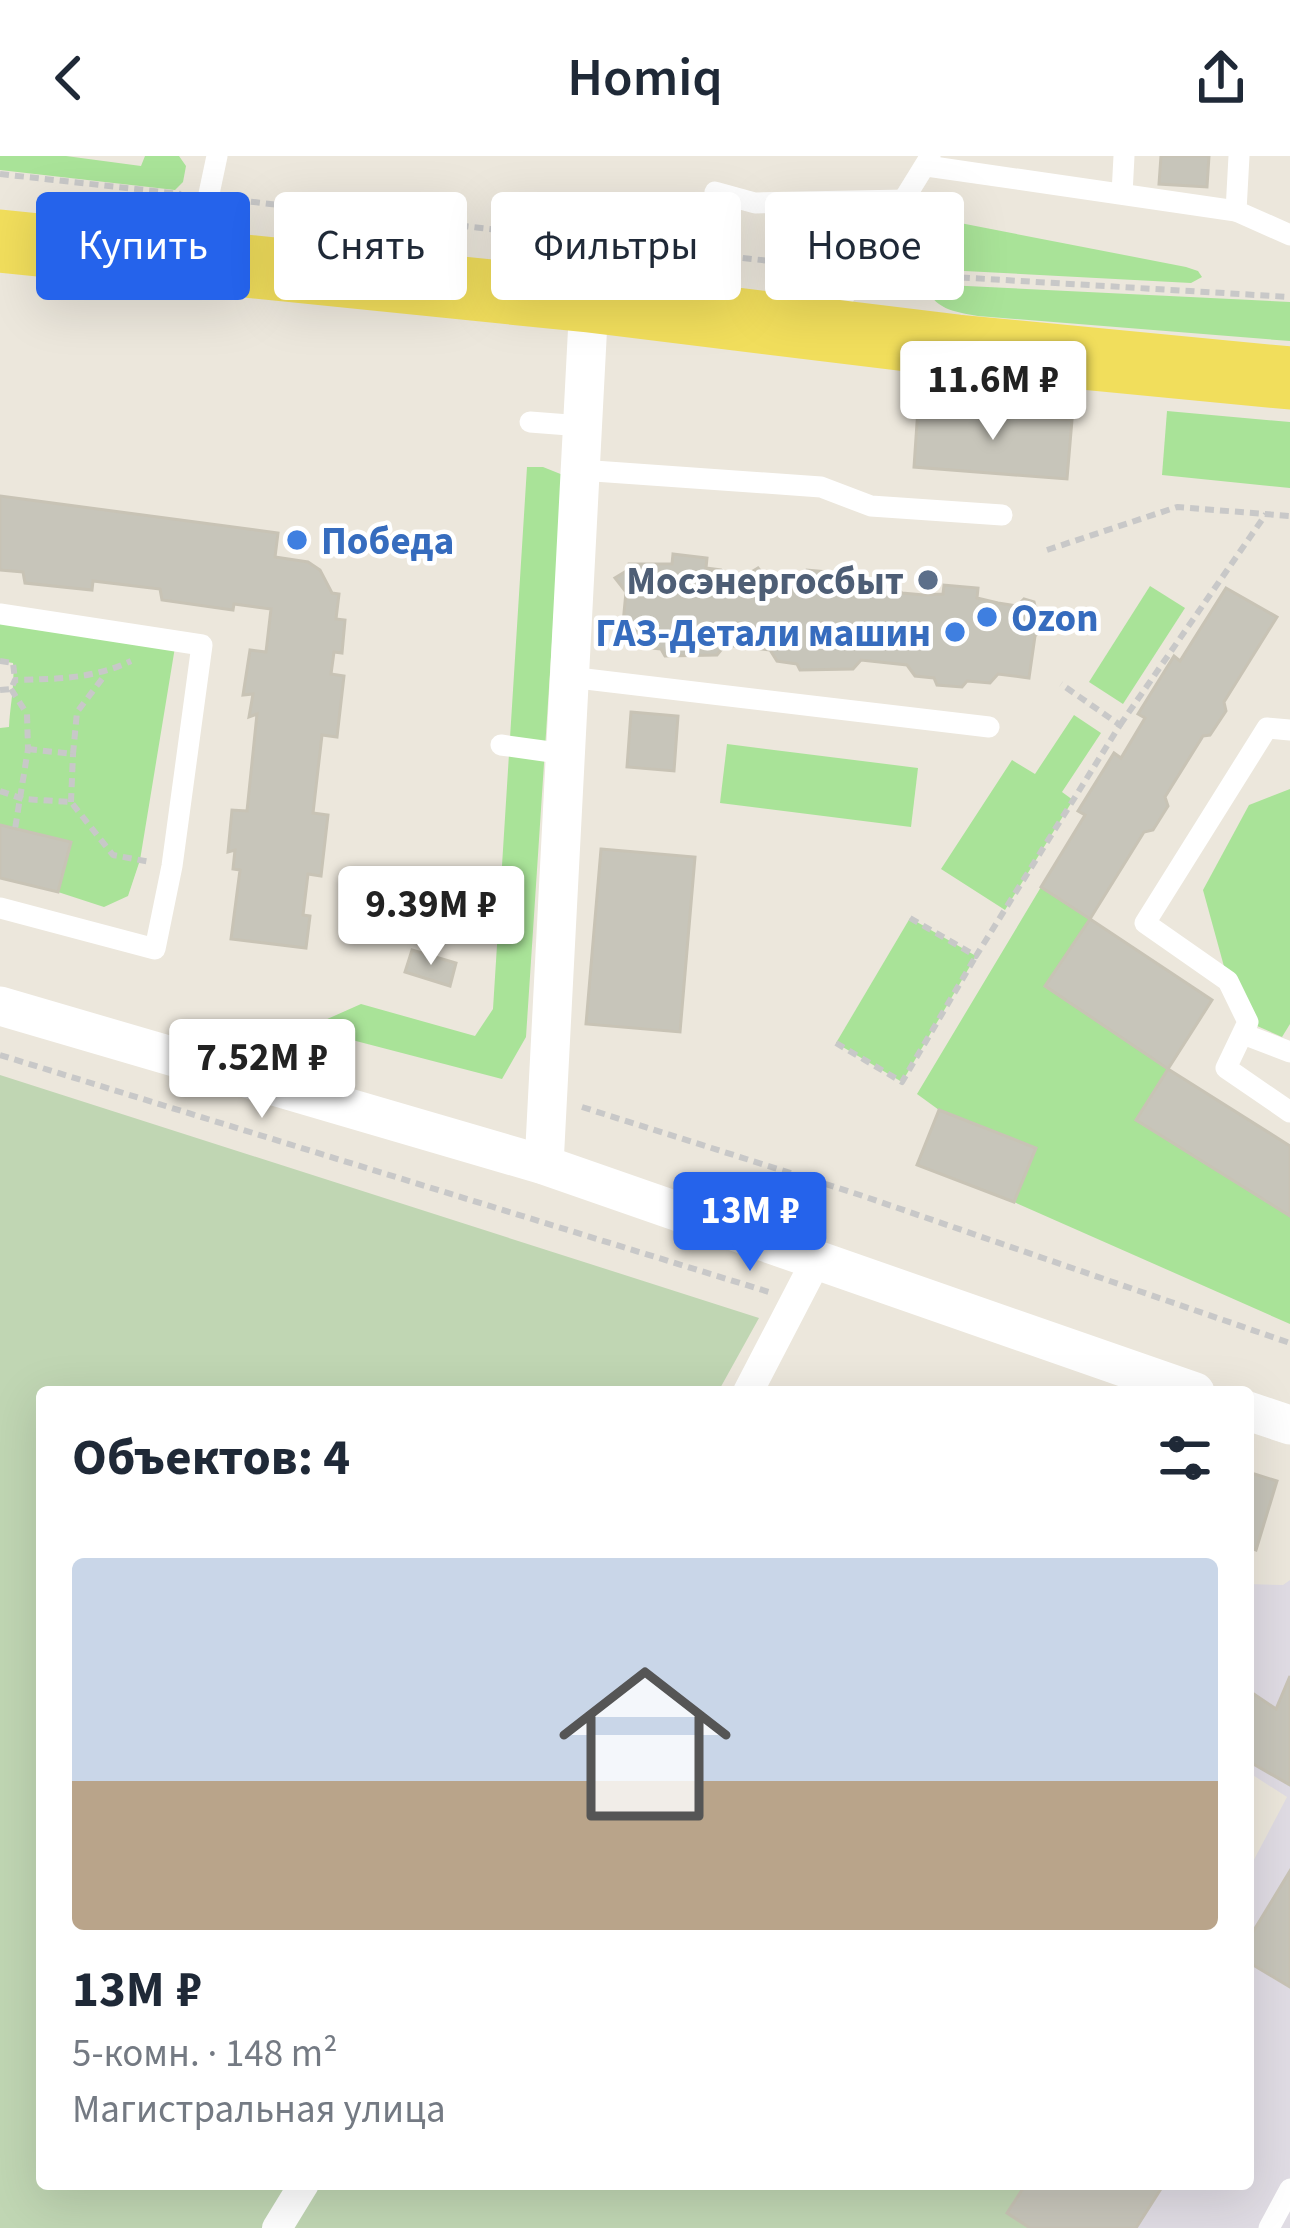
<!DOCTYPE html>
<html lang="ru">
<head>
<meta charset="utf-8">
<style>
	body { margin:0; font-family:"Source Sans 3",sans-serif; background:#f6f6f7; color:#1f2937; height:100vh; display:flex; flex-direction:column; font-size:45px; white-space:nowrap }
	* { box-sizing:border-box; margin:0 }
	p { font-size:39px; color:#747a83 }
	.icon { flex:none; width:66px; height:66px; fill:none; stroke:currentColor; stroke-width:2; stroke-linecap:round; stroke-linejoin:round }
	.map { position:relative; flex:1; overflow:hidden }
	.sheet { position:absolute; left:36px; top:1230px; width:1218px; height:804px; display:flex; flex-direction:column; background:#fff; border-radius:12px; box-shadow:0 12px 48px #0002 }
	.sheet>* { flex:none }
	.top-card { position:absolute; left:36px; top:36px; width:1218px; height:108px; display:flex; gap:24px }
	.price { position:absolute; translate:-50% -102px; padding:0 27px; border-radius:12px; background:#fff; color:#222; font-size:39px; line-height:78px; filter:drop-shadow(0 3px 6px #0008) }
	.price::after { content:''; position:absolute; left:50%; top:72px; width:36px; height:27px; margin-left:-18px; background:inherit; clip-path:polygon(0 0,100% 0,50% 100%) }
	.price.on { background:#2563eb; color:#fff }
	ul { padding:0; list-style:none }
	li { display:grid; align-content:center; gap:24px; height:636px; padding:0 36px }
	li span { display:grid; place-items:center; height:372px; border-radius:12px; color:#555 }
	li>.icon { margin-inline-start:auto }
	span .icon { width:216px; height:216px; fill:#fffc; stroke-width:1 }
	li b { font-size:51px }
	h2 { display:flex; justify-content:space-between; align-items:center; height:144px; padding:0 36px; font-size:51px }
	.tag { padding:0 42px; border-radius:12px; background:#fff; box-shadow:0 12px 48px #0002; font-size:42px; line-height:108px }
	.tag.on { background:#2563eb; color:#fff }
	header { display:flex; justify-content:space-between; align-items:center; height:156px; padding:0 36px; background:#fff; font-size:54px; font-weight:600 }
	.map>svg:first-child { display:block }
</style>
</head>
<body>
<header><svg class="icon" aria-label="back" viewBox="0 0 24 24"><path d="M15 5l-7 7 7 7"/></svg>Homiq<svg class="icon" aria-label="share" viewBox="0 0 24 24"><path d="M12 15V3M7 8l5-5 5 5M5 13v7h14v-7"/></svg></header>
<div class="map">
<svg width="1290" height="2072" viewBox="0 0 1290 2072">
	<rect width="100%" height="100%" fill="#ece7dc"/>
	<!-- industrial -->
	<polygon fill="#e0dce4" points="1290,1424 1290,2072 1061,2072 1084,2028 1248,2028 1248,1715 1287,1641 1248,1616 1248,1428 1283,1429"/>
	<!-- green -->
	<g fill="#a9e398">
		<polygon points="0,0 66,0 141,10 145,0 179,0 186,10 183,26 175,34 0,14"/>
		<path d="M955,66L1186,111L1198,115L1202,121L1191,127L926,113C924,89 935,79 955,66Z"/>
		<path d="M926,128L1290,146V185L978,160C955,156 932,153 926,128Z"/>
		<polygon points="1167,255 1290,266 1290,332 1162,319"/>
		<polygon points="527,311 543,311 563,319 526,881 502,923 329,878 325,864 361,848 475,880 493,853"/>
		<polygon points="1150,430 1185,452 1123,548 1089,526"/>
		<path d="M0,458L176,485L140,704L128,740L104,751L58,736L70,686L0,669V572L9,571C10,550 15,528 13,507L0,505Z"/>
		<polygon points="1074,559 1101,577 1062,636 1073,644 1005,754 941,713 1012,604 1035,618"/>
		<polygon points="727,588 918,612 911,671 720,647"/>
		<polygon points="1290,633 1290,868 1282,881 1248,866 1228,825 1203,734 1249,649"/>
		<polygon points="1041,731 1090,763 1045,831 1168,913 1137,964 1290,1060 1290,1168 1014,1046 1035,992 939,954 917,938"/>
		<polygon points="910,762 976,800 902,926 836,887"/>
	</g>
	<!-- cemetery -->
	<polygon fill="#c0d6b3" points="0,919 759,1162 718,1236 42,1236 42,2028 1062,2028 1038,2072 0,2072"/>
	<!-- building -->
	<g fill="#c7c5ba" stroke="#c8c3b5" stroke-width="3">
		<polygon points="1161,0 1209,0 1207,31 1159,28"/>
		<polygon points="918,252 1072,264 1067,323 914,311"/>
		<polygon points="0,340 278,377 275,401 308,406 320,414 332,437 339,438 336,463 345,464 342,497 334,496 331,518 344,520 337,581 322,579 313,657 328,659 321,720 308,718 303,759 310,760 306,792 231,783 240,714 233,713 235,694 228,696 232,654 247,655 257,558 249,561 253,538 243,539 250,494 266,496 271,453 234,448 233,454 162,444 160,433 93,425 92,434 25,427 23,416 0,414"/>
		<polygon points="673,398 707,402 706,412 721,414 727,419 745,420 758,412 767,423 786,425 805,423 807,414 841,417 839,427 879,435 892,427 902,437 924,439 943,438 944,429 978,432 977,442 998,447 1017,450 1024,443 1034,446 1037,459 1046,470 1035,480 1029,522 998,518 990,527 967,525 962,531 937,529 934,522 915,520 907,509 861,504 853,513 800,514 797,508 777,505 770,494 725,489 717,499 665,500 661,493 642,491 634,480 622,478 626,436 615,422 628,414 629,408 672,408"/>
		<polygon points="1226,432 1277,461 1224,546 1226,555 1210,579 1203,580 1165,641 1168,650 1153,674 1144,676 1090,763 1041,731 1085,659 1078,655 1114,597 1121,602 1145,562 1138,558 1174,500 1180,505"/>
		<polygon points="631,556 678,560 674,615 627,611"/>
		<polygon points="0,669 71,686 58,736 0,722"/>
		<polygon points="601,693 695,701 680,876 586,868"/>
		<polygon points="1090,763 1212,844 1168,913 1045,830"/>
		<polygon points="412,794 456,807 450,830 405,816"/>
		<polygon points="1168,913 1290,990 1290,1060 1136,964"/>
		<polygon points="939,954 1036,992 1014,1046 917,1009"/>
		<polygon points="1248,1316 1277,1325 1256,1394 1248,1391"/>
		<polygon points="1290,1520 1290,1629 1248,1605 1248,1534 1276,1553"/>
		<polygon points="1290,1715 1290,1831 1248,1806 1248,1784"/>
		<polygon points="1026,2028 1164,2028 1136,2072 1030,2072 1007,2057"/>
	</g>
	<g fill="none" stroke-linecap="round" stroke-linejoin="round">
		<!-- path -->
		<g stroke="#c8c8c8" stroke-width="6" stroke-dasharray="9 6" stroke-linecap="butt">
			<polyline points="0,18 181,38"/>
			<polyline points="236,44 831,112"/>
			<polyline points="886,117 1290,141"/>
			<polyline points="1047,394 1177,351 1290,360"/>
			<polyline points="0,505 13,507 15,524"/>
			<polyline points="11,533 27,558 28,593 15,673"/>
			<path d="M0,534L11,533L15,524C56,523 93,523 131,505"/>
			<polyline points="1120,569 1266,358"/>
			<polyline points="28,593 73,598 77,556 105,519"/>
			<polyline points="0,635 23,643 71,646 113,699 150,706"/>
			<polyline points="71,646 73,598"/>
			<polyline points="910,762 976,800 1120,569 1061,528"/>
			<polyline points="836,887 902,926 976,800"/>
			<polyline points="0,899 769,1136"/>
			<polyline points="295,899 301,880"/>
			<polyline points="582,951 860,1039 1290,1187"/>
		</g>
		<!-- service -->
		<g stroke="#fff" stroke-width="21">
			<polyline points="1239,0 1236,55 1290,79"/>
			<polyline points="927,10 1236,55"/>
			<polyline points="715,36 755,47 905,44"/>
			<polyline points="1122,38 1124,0"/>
			<polyline points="196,99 217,0"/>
			<polyline points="827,168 930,1"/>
			<polyline points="530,266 582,270"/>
			<polyline points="580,314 821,331 871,350 1002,359"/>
			<polyline points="0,458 202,489 172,710 155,793 0,752"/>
			<polyline points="569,521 989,571"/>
			<polyline points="1290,574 1267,572 1145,767 1228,825 1248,866 1226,912 1290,956"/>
			<polyline points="501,589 565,598"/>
			<polyline points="1243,878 1290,896"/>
			<polyline points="1269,2072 1290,2033"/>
		</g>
		<!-- pedestrian -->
		<g stroke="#fff" stroke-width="30">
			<polyline points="748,1236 817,1103"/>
			<polyline points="277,2072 304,2028"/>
		</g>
		<!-- minor -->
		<g stroke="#fff" stroke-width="39">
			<polyline points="0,850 544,1009 1195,1236"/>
			<polyline points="544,1009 589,145"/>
			<polyline points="1248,1255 1290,1269"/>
		</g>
		<!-- primary -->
		<polyline stroke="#f1de5c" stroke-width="63" points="0,85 589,145 957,190 1290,222"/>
	</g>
	<!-- markers -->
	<g fill="#3f7fe0" stroke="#fff" stroke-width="4.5">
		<circle cx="297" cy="384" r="12"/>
		<circle cx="987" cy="461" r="12"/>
		<circle cx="955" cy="476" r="12"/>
	</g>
	<circle fill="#5c6f8a" stroke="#fff" stroke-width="4.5" cx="928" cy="424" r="12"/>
	<g text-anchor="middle" stroke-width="9" stroke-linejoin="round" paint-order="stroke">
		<!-- shop labels -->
		<g font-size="39" font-weight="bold" fill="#366cbe" stroke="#fff" text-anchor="start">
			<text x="321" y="398">Победа</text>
			<text x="1011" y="475">Ozon</text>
			<text x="931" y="490" text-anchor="end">ГАЗ-Детали машин</text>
		</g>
		<!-- service labels -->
		<g font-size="39" font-weight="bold" fill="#4e5e75" stroke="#fff" text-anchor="end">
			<text x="904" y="438">Мосэнергосбыт</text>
		</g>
	</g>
</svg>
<b class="price" style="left:993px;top:287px">11.6M ₽</b>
<b class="price" style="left:431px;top:812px">9.39M ₽</b>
<b class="price" style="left:262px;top:965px">7.52M ₽</b>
<b class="price on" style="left:750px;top:1118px">13M ₽</b>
<div class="top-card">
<a class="tag on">Купить</a>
<a class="tag">Снять</a>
<a class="tag">Фильтры</a>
<a class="tag">Новое</a>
</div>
<section class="sheet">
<h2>Объектов: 4<svg class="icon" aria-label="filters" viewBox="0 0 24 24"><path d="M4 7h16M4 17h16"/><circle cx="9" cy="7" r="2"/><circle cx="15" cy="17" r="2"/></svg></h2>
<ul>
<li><span style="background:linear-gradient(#c9d6e8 60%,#b9a48a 0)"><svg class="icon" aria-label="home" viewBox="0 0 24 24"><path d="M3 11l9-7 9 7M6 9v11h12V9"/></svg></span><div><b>13M ₽</b><p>5-комн. · 148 m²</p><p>Магистральная улица</p></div></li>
</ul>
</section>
</div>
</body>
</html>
